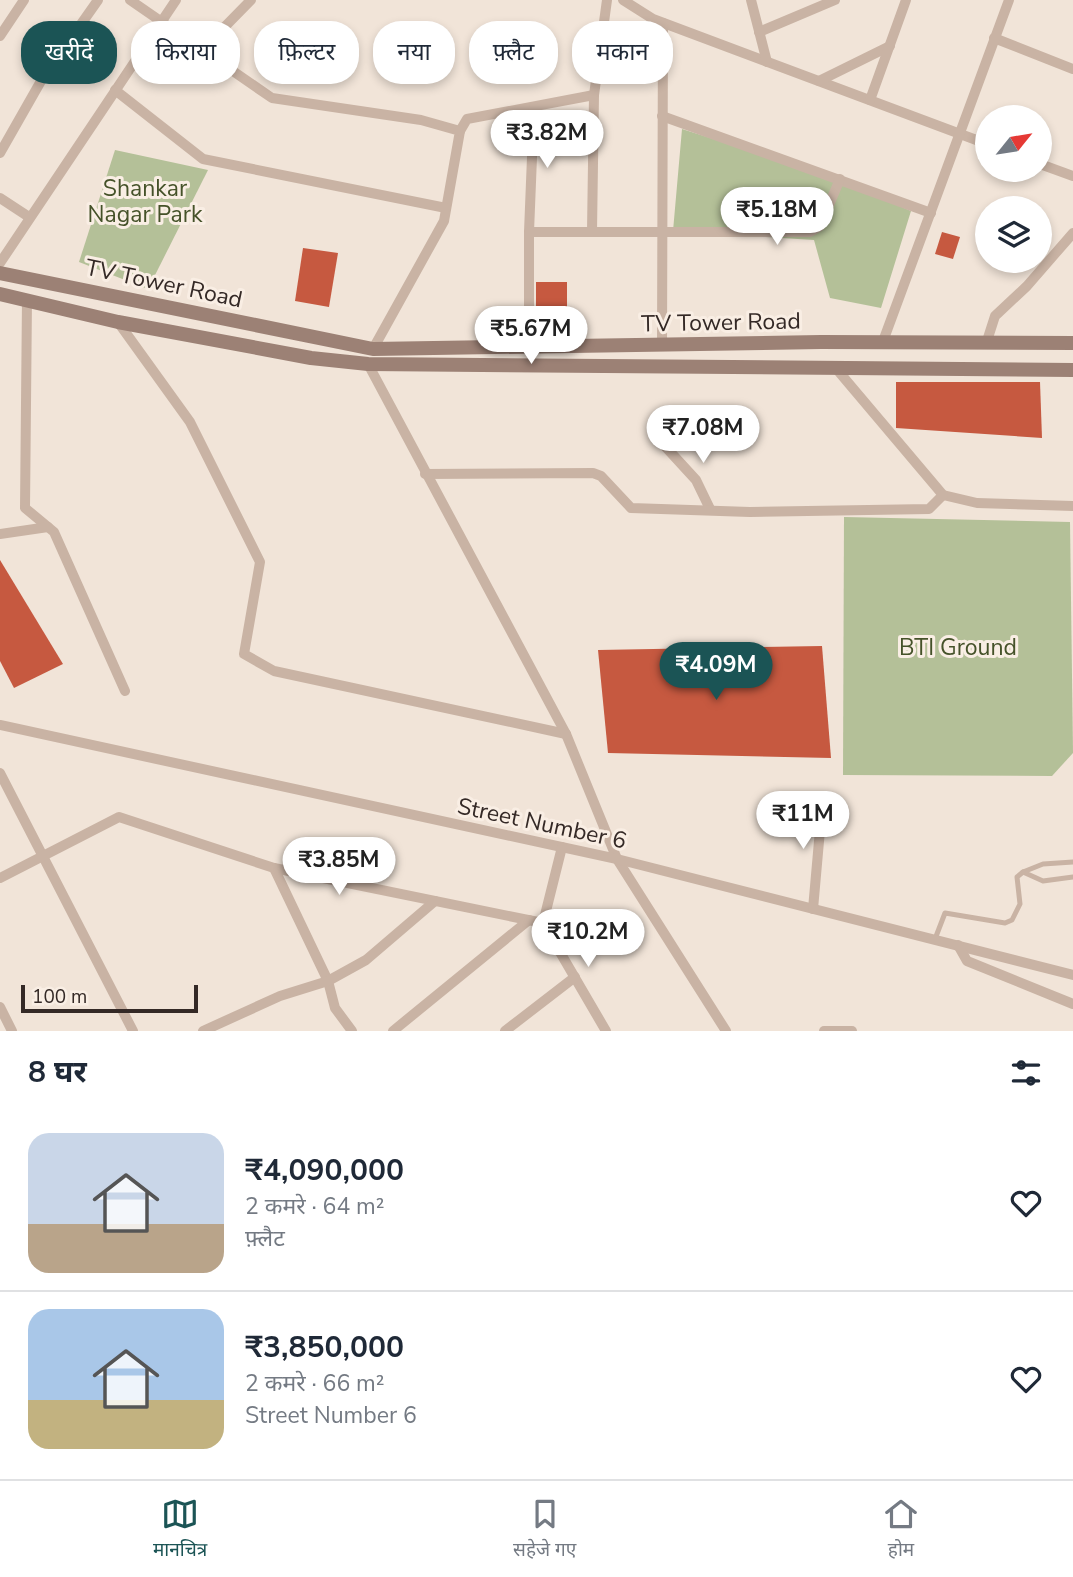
<!DOCTYPE html>
<html lang="hi">
<head>
<meta charset="utf-8">
<style>
	body { margin:0; font-family:"Nunito Sans","Noto Sans Devanagari",sans-serif; background:#f2f2f3; color:#1f2937; height:100vh; display:flex; flex-direction:column; font-size:26px; white-space:nowrap }
	* { box-sizing:border-box; margin:0 }
	p { font-size:23px; color:#747a83 }
	.icon { flex:none; width:38px; height:38px; fill:none; stroke:currentColor; stroke-width:2; stroke-linecap:round; stroke-linejoin:round }
	.map { position:relative; height:1031px; overflow:hidden }
	.drawer { display:flex; flex-direction:column; background:#fff; flex:1 }
	.drawer>* { flex:none }
	.banner { position:absolute; left:21px; top:21px; width:700px; height:63px; display:flex; gap:14px }
	.needle { width:46px; rotate:60deg }
	.tools { position:absolute; left:975px; top:105px; display:grid; gap:14px }
	.tools a { display:grid; place-items:center; width:77px; height:77px; border-radius:50%; background:#fff; box-shadow:0 4px 10px #0003; font-size:35px }
	.scale { position:absolute; left:21px; bottom:18px; width:177px; box-sizing:border-box; padding-left:7px; border:4px solid #342926; border-top:0; font-size:19px; line-height:24px; white-space:nowrap; color:#342926; -webkit-text-stroke:5px #f9eee4; paint-order:stroke }
	.price { position:absolute; translate:-50% -60px; padding:0 16px; border-radius:24px; background:#fff; color:#222; font-size:23px; line-height:46px; filter:drop-shadow(0 2px 4px #0008) }
	.price::after { content:''; position:absolute; left:50%; top:42px; width:21px; height:16px; margin-left:-10px; background:inherit; clip-path:polygon(0 0,100% 0,50% 100%) }
	.price.active { background:#1b5455; color:#fff }
	ul { padding:0; list-style:none }
	li { display:flex; align-items:center; gap:21px; height:175px; padding:0 28px }
	li+li { border-top:2px solid #e0e1e3 }
	li span { display:grid; place-items:center; flex:none; width:196px; height:140px; border-radius:21px; color:#555 }
	li>.icon { margin-inline-start:auto }
	span .icon { width:84px; height:84px; fill:#fffc; stroke-width:1 }
	li b { font-size:30px }
	h2 { display:flex; justify-content:space-between; align-items:center; height:84px; padding:0 28px; font-size:30px }
	.chip { padding:0 24px; border-radius:28px; background:#fff; box-shadow:0 4px 10px #0003; font-size:24px; line-height:63px }
	.chip.active { background:#1b5455; color:#fff }
	.menu { display:flex; justify-content:space-around; align-items:center; height:98px; border-top:2px solid #e0e1e3; background:#fff; font-size:19px; color:#747a83 }
	.menu a { display:grid; justify-items:center; gap:4px }
	.menu .active { color:#1b5455 }
	.map>svg:first-child { display:block }
</style>
</head>
<body>
<div class="map">
<svg width="1073" height="1031" viewBox="0 0 1073 1031">
	<rect width="100%" height="100%" fill="#f1e4d8"/>
	<!-- green -->
	<g fill="#b4c098">
		<polygon points="682,129 830,176 911,211 881,308 830,298 814,240 673,231"/>
		<polygon points="115,150 208,170 148,289 79,262"/>
		<polygon points="844,517 1070,522 1073,753 1052,776 843,775"/>
	</g>
	<!-- building -->
	<g fill="#c65940">
		<polygon points="942,232 960,237 953,259 935,254"/>
		<polygon points="303,248 338,253 329,307 295,301"/>
		<rect x="536" y="282" width="31" height="50"/>
		<polygon points="896,382 1040,382 1042,438 896,428"/>
		<polygon points="0,560 63,664 14,688 0,661"/>
		<polygon points="822,646 831,758 608,753 598,650"/>
	</g>
	<g fill="none" stroke-linecap="round" stroke-linejoin="round">
		<!-- lane -->
		<g stroke="#c9b3a4" stroke-width="5">
			<polyline points="1073,862 1043,864 1023,872 1043,881 1073,877"/>
			<polyline points="935,939 945,913 1005,923 1012,920 1020,904 1017,877 1023,872"/>
		</g>
		<!-- street -->
		<g stroke="#c9b3a4" stroke-width="10">
			<polyline points="130,0 272,98 421,120 460,131 444,221 373,349"/>
			<polyline points="623,0 653,19 987,144"/>
			<polyline points="751,0 767,62"/>
			<polyline points="759,32 835,0"/>
			<polyline points="0,36 24,0"/>
			<polyline points="994,38 1073,69"/>
			<polyline points="202,50 251,0"/>
			<polyline points="819,81 890,46"/>
			<polyline points="115,90 203,159 446,208"/>
			<polyline points="870,100 906,0"/>
			<polyline points="662,116 931,213"/>
			<polyline points="460,131 467,119 594,95"/>
			<polyline points="0,153 41,81 98,0"/>
			<polyline points="1040,164 1073,176"/>
			<polyline points="0,198 29,217"/>
			<polyline points="592,231 594,95 607,0"/>
			<polyline points="529,232 534,107"/>
			<polyline points="0,263 176,0"/>
			<polyline points="27,299 25,508 54,532 125,691"/>
			<polyline points="118,322 190,422 260,562 244,654 274,671 566,734"/>
			<polyline points="882,344 1009,0"/>
			<polyline points="986,344 995,316 1027,286 1073,233"/>
			<polyline points="662,346 663,23"/>
			<polyline points="529,349 529,232 810,232 820,226 840,179"/>
			<polyline points="368,364 566,734 617,859 726,1031"/>
			<polyline points="834,366 943,495 977,503 1073,506"/>
			<polyline points="663,444 696,480 710,509"/>
			<polyline points="425,474 593,473 601,476 631,508 750,512 929,509 943,495"/>
			<polyline points="0,534 48,527"/>
			<polyline points="0,725 617,859 1073,975"/>
			<polyline points="0,773 133,1031"/>
			<polyline points="274,868 328,981 335,1008 352,1031"/>
			<polyline points="0,878 119,817 274,868 543,923 562,847"/>
			<polyline points="813,909 823,796"/>
			<polyline points="543,923 606,1031"/>
			<polyline points="958,945 967,961 1073,1004"/>
			<polyline points="0,1007 12,1031"/>
			<polyline points="203,1031 280,996 328,981 366,960 435,901"/>
			<polyline points="393,1031 529,920"/>
			<polyline points="505,1031 575,977"/>
			<polyline points="824,1031 852,1031"/>
		</g>
		<!-- secondary -->
		<g stroke="#9c8175" stroke-width="14">
			<polyline points="0,273 373,349 821,342 1073,343"/>
			<polyline points="0,294 118,322 311,358 368,364 1073,370"/>
		</g>
	</g>
	<g text-anchor="middle" stroke-width="6" stroke-linejoin="round" paint-order="stroke">
		<!-- park labels -->
		<g font-size="23" fill="#455229" stroke="#f9eee4">
			<text x="145" y="196">Shankar<tspan x="145" dy="26">Nagar Park</tspan></text>
			<text x="958" y="655">BTI Ground</text>
		</g>
		<!-- street labels -->
		<g font-size="23" fill="#342926" stroke="#f9eee4">
			<text transform="translate(164 283) rotate(12)" y="8">TV Tower Road</text>
			<text transform="translate(721 322) rotate(-1)" y="8">TV Tower Road</text>
			<text transform="translate(542 823) rotate(12)" y="8">Street Number 6</text>
		</g>
	</g>
</svg>
<div class="tools">
<a><svg class="needle" viewBox="-14 -14 28 28"><path d="M0-13l5 13h-10z" fill="#e53935"/><path d="M0 13l5-13h-10z" fill="#747a83"/></svg></a>
<a><svg class="icon" aria-label="layers" viewBox="0 0 24 24"><path d="M12 4l9 5-9 5-9-5zM3 14l9 5 9-5"/></svg></a>
</div>
<div class="scale">100 m</div>
<b class="price" style="left:547px;top:170px">₹3.82M</b>
<b class="price" style="left:777px;top:247px">₹5.18M</b>
<b class="price" style="left:531px;top:366px">₹5.67M</b>
<b class="price" style="left:703px;top:465px">₹7.08M</b>
<b class="price active" style="left:716px;top:702px">₹4.09M</b>
<b class="price" style="left:803px;top:851px">₹11M</b>
<b class="price" style="left:339px;top:897px">₹3.85M</b>
<b class="price" style="left:588px;top:969px">₹10.2M</b>
<div class="banner">
<a class="chip active">खरीदें</a>
<a class="chip">किराया</a>
<a class="chip">फ़िल्टर</a>
<a class="chip">नया</a>
<a class="chip">फ़्लैट</a>
<a class="chip">मकान</a>
</div>
</div>
<section class="drawer">
<h2>8 घर<svg class="icon" aria-label="filters" viewBox="0 0 24 24"><path d="M4 7h16M4 17h16"/><circle cx="9" cy="7" r="2"/><circle cx="15" cy="17" r="2"/></svg></h2>
<ul>
<li><span style="background:linear-gradient(#c9d6e8 65%,#b9a48a 0)"><svg class="icon" aria-label="home" viewBox="0 0 24 24"><path d="M3 11l9-7 9 7M6 9v11h12V9"/></svg></span><div><b>₹4,090,000</b><p>2 कमरे · 64 m²</p><p>फ़्लैट</p></div><svg class="icon" aria-label="heart" viewBox="0 0 24 24"><path d="M12 20l-8-8c-3-5 5-10 8-4 3-6 11-1 8 4z"/></svg></li>
<li><span style="background:linear-gradient(#a9c7e8 65%,#c2b280 0)"><svg class="icon" aria-label="home" viewBox="0 0 24 24"><path d="M3 11l9-7 9 7M6 9v11h12V9"/></svg></span><div><b>₹3,850,000</b><p>2 कमरे · 66 m²</p><p>Street Number 6</p></div><svg class="icon" aria-label="heart" viewBox="0 0 24 24"><path d="M12 20l-8-8c-3-5 5-10 8-4 3-6 11-1 8 4z"/></svg></li>
</ul>
</section>
<nav class="menu">
<a class="active"><svg class="icon" aria-label="map" viewBox="0 0 24 24"><path d="M3 6l6-2 6 2 6-2v14l-6 2-6-2-6 2zM9 4v14M15 6v14"/></svg>मानचित्र</a>
<a><svg class="icon" aria-label="saved" viewBox="0 0 24 24"><path d="M7 4h10v16l-5-4-5 4z"/></svg>सहेजे गए</a>
<a><svg class="icon" aria-label="home" viewBox="0 0 24 24"><path d="M3 11l9-7 9 7M6 9v11h12V9"/></svg>होम</a>
</nav>
</body>
</html>
